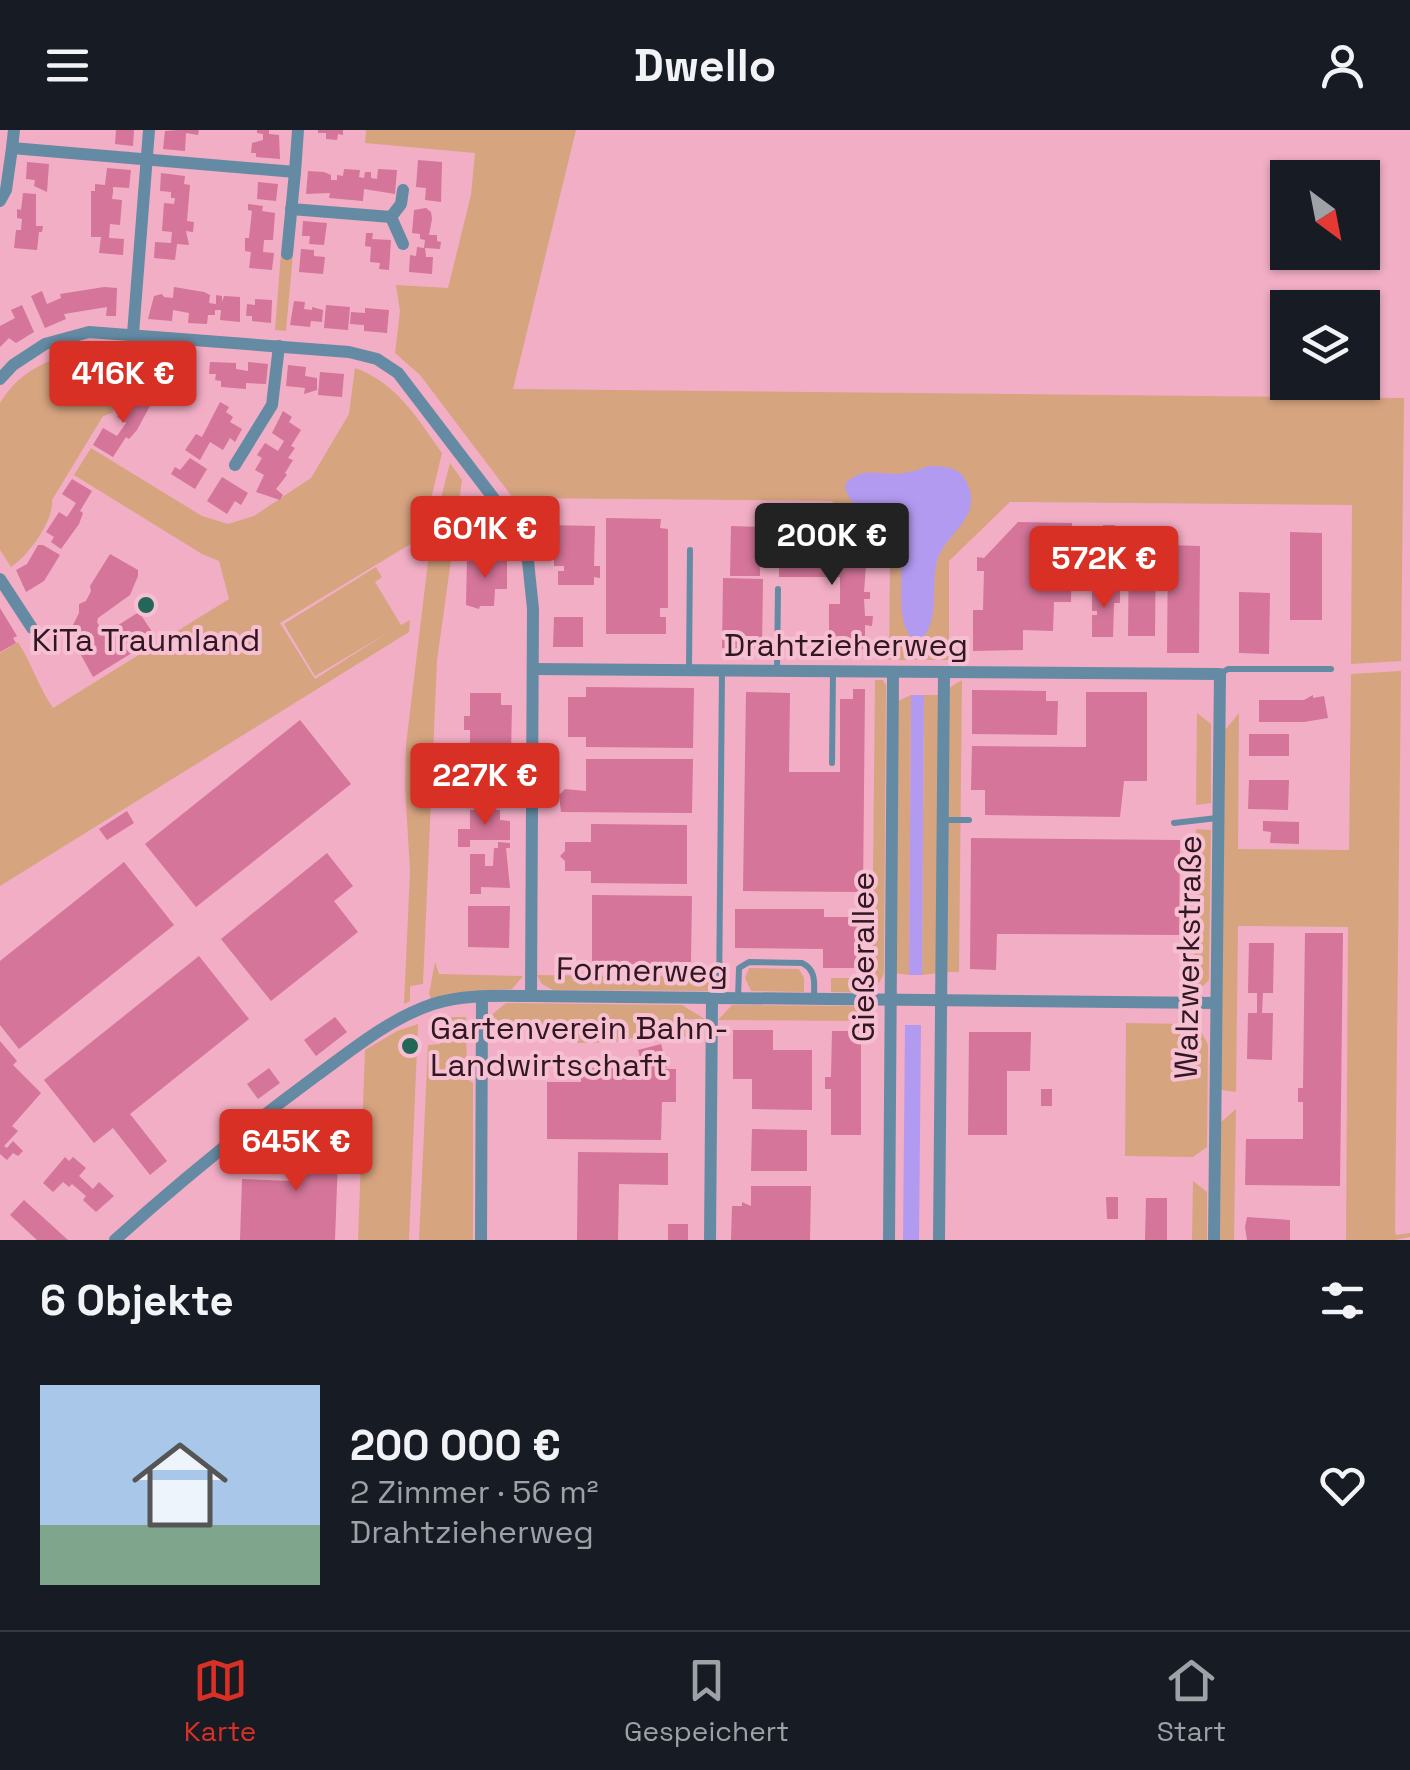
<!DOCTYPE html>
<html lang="de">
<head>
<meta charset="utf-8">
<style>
	body { margin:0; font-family:"Space Grotesk",sans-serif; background:#242831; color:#f1f3f6; height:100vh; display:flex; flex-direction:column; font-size:38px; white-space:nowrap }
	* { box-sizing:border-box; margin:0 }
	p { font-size:32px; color:#9ea1a6 }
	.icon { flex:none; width:55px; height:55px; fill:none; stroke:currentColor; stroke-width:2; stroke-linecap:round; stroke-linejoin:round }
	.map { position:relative; height:1110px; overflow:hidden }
	.details { display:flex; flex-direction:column; background:#171b24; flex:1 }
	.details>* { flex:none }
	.needle { width:65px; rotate:148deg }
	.buttons { position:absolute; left:1270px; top:30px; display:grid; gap:20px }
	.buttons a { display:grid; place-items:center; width:110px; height:110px; border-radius:0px; background:#171b24; box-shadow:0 2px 8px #0004; font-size:50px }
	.price { position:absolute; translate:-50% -85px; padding:0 22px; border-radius:10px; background:#d93025; color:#fff; font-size:32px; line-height:65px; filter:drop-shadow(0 2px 5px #0008) }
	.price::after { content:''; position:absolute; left:50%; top:60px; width:30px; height:22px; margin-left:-15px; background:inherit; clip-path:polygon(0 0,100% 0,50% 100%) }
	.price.selected { background:#222; color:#fff }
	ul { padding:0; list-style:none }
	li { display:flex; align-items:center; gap:30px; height:250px; padding:0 40px }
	li span { display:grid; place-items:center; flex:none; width:280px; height:200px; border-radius:0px; color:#555 }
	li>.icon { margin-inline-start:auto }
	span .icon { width:120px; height:120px; fill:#fffc; stroke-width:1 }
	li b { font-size:42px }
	h2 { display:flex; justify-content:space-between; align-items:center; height:120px; padding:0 40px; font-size:42px }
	header { display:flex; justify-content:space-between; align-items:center; height:130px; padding:0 40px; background:#171b24; font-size:45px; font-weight:800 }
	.tab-bar { display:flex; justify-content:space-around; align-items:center; height:140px; border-top:2px solid #363941; background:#171b24; font-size:28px; color:#9ea1a6 }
	.tab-bar a { display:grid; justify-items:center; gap:5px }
	.tab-bar .selected { color:#d93025 }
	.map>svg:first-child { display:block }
</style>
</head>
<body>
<header><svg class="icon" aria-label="menu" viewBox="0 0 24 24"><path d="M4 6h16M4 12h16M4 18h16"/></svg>Dwello<svg class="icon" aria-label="person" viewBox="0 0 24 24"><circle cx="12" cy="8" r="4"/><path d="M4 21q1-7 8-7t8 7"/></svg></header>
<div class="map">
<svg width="1410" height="1110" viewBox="0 0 1410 1110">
	<rect width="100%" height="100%" fill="#f2aec5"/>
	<!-- green -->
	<g fill="#d7a480">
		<polygon points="366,0 576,0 513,259 1404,268 1401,531 1351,534 1352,375 1010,372 949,431 949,530 889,530 890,431 832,371 513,368 420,245 395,223 400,181 396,155 448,158 471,65 475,23 365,13"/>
		<polygon points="281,123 293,124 286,201 275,200"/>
		<path d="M116,217L144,220L143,234L112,283L103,286L52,370C54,391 28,426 11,437L0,420V273C25,231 70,221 116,217Z"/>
		<path d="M355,238C397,253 417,288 442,323L422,407L280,493L315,549L389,502L315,546L284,494L376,437L382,447L375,452L401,495L410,490L409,502L0,756V523L18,512C32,534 38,556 53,578L229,469L219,431L202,424L74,345L91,318L202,386L228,394L254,386L311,348L349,284Z"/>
		<polygon points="450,333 462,350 437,531 423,854 410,856 410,871 404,874 410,741 405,656 406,615 431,407"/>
		<polygon points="1401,541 1395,1100 1396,1105 1410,1103 1410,1107 1395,1110 1346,1110 1348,797 1238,796 1236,962 1221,960 1225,600 1239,583 1238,719 1349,720 1351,544"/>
		<path d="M875,550H883L886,555L884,842C878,867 852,862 831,862V848H863L872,840Z"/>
		<polygon points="962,550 959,842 946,842 949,558"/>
		<polygon points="911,565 909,845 895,843 896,572"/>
		<polygon points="924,565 940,565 938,843 922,845"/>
		<polygon points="1197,583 1211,594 1211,673 1196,675"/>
		<polygon points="1196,699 1211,700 1209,850 1194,865"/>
		<polygon points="435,832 439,844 523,846 512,859 461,862 431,869 429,864"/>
		<polygon points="749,838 799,839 804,848 804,862 751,861 745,848"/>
		<polygon points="537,845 713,847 713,861 553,860 542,854"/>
		<polygon points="506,873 682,875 705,889 690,889 696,897 696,904 662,913 654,889 645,889 649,904 616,912 577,913 577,898 503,897 502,908 496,907 496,888 489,887"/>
		<polygon points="732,875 861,876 872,879 872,899 863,891 718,890"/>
		<polygon points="442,887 466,887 467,949 473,953 473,1110 419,1110 428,915 440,914"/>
		<polygon points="1194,887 1208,915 1207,1017 1193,1027 1125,1026 1126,893 1186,894 1193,901"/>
		<polygon points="418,894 409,1110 358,1110 365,920 397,901"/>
		<polygon points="1236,979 1234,1110 1220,1110 1221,992"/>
		<polygon points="1193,1051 1207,1062 1207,1110 1192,1110"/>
	</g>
	<!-- water -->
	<g fill="#b39af1">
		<path d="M929,336C946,336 961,337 968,355C982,389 945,403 937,431C930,456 942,495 917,513C891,495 907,444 898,417C889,388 847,384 845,354C861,338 873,343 894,344C907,344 917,340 929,336Z"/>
		<polygon points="911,565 924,565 922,845 909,845"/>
		<polygon points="905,895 921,895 919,1110 903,1110"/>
	</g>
	<!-- building -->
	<g fill="#d47599">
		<polygon points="116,0 134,0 133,16 115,14"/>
		<polygon points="179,0 199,0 198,5 186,3 185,21 163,19 165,1"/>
		<polygon points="257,0 269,0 269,4 279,5 280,29 256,27 256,23 251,23 252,13 263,10 263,4 257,3"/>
		<polygon points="318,0 343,0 343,5 338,4 337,10 326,9 326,3 318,3"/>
		<polygon points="418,30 442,32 441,72 425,70 426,58 416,57"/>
		<polygon points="27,32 49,34 47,62 34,56 35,50 26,49"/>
		<polygon points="107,38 131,40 129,58 113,57 113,62 112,69 122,70 120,95 110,94 109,108 124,109 123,125 99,123 101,107 91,107 91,61 95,61 95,54 105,55"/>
		<polygon points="344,39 360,40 359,47 364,48 365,42 371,42 371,48 377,49 378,39 397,40 395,64 364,59 363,71 329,68 330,63 306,64 308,41 324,42 331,45 331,50 337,50 337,45 343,46"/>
		<polygon points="161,43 185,46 184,54 190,55 187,91 194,92 193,102 186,101 189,115 177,114 175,130 154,128 155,112 171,113 172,102 162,101 164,73 174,74 175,68 171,68 171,62 160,61"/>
		<polygon points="258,52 278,54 276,71 257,69"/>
		<polygon points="23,63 36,64 36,96 43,96 42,102 39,102 37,120 14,118 16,100 21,100 22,89 17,88 17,79 21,80"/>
		<polygon points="248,74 263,76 262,81 275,83 273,110 264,110 263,122 274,123 272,140 249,138 251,122 245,121 245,108 249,108 252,81 248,80"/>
		<polygon points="426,78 431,82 432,89 429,105 437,105 437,111 441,112 440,119 425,118 426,127 433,127 432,144 409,142 410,125 416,126 417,117 424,118 425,110 420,109 420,104 412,103 414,80"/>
		<polygon points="303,91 327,93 324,115 309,114 310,106 302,106"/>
		<polygon points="366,103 373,103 372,109 391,110 389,140 379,139 380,133 370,132 371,117 365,116"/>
		<polygon points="301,119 314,120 314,126 325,127 323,144 299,142"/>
		<polygon points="104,157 117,158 116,186 106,186 107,177 64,184 66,189 45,198 31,166 42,161 47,174 61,168 60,164"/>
		<polygon points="174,157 204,162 210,165 209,173 216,174 216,165 222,166 222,172 224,166 240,167 240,192 220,190 221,180 215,180 215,185 208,185 207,194 188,193 189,183 173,180 172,191 148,189 154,166 162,164 164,167 173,168"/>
		<polygon points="255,169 272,170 271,193 252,191 252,186 246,186 247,174 255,175"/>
		<polygon points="294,171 305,172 304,179 312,180 312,177 323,180 322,192 311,191 310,197 290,195"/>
		<polygon points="22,175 34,202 16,213 9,208 0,217 0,196 15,188 11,180"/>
		<polygon points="326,175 350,177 348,200 324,198"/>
		<polygon points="365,178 389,180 387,203 364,201 364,195 350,194 351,182 365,183"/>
		<polygon points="154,220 174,223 172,243 155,269 139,259 137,254 149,236 149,223 154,224"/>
		<polygon points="210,232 236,233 236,239 248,241 248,232 268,234 266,254 246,253 246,259 221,257 221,251 215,250 216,244 209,244"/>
		<polygon points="288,235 306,237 305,246 317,248 317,260 304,264 305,258 286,256"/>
		<polygon points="320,242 344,244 342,267 318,265"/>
		<polygon points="129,267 138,272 141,268 151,274 137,300 129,309 126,307 113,327 93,315 103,298 117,306 126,293 117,287"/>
		<polygon points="220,272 229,277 226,282 233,287 230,292 242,299 235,312 230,308 223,320 210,312 200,330 185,320 196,304 202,307"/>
		<polygon points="283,281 292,287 289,292 301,300 291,316 295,318 288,328 293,330 285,343 287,345 276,359 283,365 280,370 256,362 264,345 255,340 262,328 257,325 265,313 278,321 284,311 272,303"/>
		<polygon points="190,328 207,339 195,359 171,344 175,337 180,340"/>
		<polygon points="222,347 248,363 241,375 235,371 227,384 207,371"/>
		<polygon points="72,349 92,361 80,381 83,383 79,394 61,419 51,412 54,407 46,402 59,382 67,387 76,373 62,364"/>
		<polygon points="606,388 661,389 660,398 668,399 668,478 660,478 660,487 666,487 666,504 606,504"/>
		<polygon points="1018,392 1072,393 1071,472 1054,472 1053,501 1023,500 1023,520 973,521 973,480 983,480 984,441 977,441 977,427 984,428"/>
		<polygon points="548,395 595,396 594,436 600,436 600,448 594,447 594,455 558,455 558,441 564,441 564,436 554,436 554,429 547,424 539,400"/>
		<polygon points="1103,395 1115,395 1114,419 1102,419"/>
		<polygon points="731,396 761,397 760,446 730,446"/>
		<polygon points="1290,402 1322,403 1322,490 1290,490"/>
		<polygon points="779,411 829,412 829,435 866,435 864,462 870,462 870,469 864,469 865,486 873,486 872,496 865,495 865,519 839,520 840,506 829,506 829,474 840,474 840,447 779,447"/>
		<polygon points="1129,412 1156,412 1155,506 1128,506"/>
		<polygon points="38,415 43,415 60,425 44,451 26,462 16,440 27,434"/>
		<polygon points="1168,415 1200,416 1199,523 1167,523"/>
		<polygon points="110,424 138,440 138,446 130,465 98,488 97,492 104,504 139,482 156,508 93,547 69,503 79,483 79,474 86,471 91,461 90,456"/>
		<polygon points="467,428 507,429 507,459 495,459 494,476 480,476 479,479 466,475"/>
		<polygon points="723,448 763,449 762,519 722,518"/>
		<polygon points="1103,456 1120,461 1120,473 1114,473 1113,507 1092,507 1092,485 1097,485 1097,481 1092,481 1092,459 1103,459"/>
		<polygon points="1239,462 1270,463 1269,524 1239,523"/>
		<polygon points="0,478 17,506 13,508 16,513 0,522"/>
		<polygon points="554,487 583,487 583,517 553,517"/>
		<polygon points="586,557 694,558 693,618 586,617 586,607 568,607 568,567 586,567"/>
		<polygon points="853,559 865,559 863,762 743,761 746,562 790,563 789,642 840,642 840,569 853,569"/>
		<polygon points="972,560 1046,561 1046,571 1058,571 1057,605 972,604"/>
		<polygon points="1086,562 1147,562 1147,651 1124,651 1120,687 985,685 985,660 971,660 972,616 1086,617"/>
		<polygon points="470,563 501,563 501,575 512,575 511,624 480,623 480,629 470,629 470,600 464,600 464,586 470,586"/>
		<polygon points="1313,565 1313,568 1324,566 1328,588 1304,592 1259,592 1259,570 1304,570"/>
		<polygon points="300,590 351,654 196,777 145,714"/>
		<rect x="1249" y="604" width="40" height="22"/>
		<polygon points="483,629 500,629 500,635 511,636 511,658 505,658 505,668 471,667 471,649 459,649 459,635 482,636"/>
		<polygon points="586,629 693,629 692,683 561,682 559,665 565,659 586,661"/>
		<polygon points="1249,650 1289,650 1288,680 1248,679"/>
		<polygon points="470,680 500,680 500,690 510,691 510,710 470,710 470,717 458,717 458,699 470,699"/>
		<polygon points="127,681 134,693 107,710 99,699"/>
		<polygon points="1263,691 1299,692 1299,714 1270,713 1271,702 1263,701"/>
		<polygon points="591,694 687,695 687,754 591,753 591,741 565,741 565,731 560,726 565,721 565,712 591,712"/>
		<polygon points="971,708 1180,710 1179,805 997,804 996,840 970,839"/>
		<polygon points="498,712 510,713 510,718 506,718 510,758 481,757 481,764 470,764 470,724 485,724 485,736 493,736 494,718 498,718"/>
		<polygon points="327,723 353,756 334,771 358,802 271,871 221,809"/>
		<polygon points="124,732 174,795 19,919 0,895 0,831"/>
		<polygon points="592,765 692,766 691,832 674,832 674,837 648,836 648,833 609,836 609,832 592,831"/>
		<polygon points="468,776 510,776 509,818 468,817"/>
		<polygon points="735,779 824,779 824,787 863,787 861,835 854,838 823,838 823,819 735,818"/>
		<polygon points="1305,803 1343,803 1340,1056 1245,1055 1246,1009 1303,1009 1303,972 1298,972 1298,958 1303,958"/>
		<polygon points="1249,813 1274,813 1273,863 1263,863 1262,883 1273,883 1272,930 1247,929 1248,883 1257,883 1257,863 1248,863"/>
		<polygon points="199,826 249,889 130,984 167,1031 150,1045 113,998 94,1013 44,950"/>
		<polygon points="335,887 347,902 316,926 304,910"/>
		<polygon points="733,900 773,900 773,920 812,920 812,980 752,979 752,949 733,949"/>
		<polygon points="832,901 861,901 861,1005 831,1005 831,959 825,959 825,947 831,947"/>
		<polygon points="969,902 1031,902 1030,941 1007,941 1007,1005 968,1005"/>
		<polygon points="0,911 17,931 13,935 41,963 12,996 18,1001 4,1016 7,1018 13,1011 23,1021 18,1026 13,1023 7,1030 0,1024"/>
		<polygon points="661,914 667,937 662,939 676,939 676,972 662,972 661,1010 547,1009 547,952 581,952 581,938 643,938 638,920"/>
		<polygon points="269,938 280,953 258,969 247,954"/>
		<rect x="1041" y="959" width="11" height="17"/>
		<polygon points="294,999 339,1001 335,1110 240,1110 242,1049 292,1051"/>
		<polygon points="752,999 807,1000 807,1041 751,1041"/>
		<polygon points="578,1022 668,1023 668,1055 619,1054 618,1110 577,1110"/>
		<polygon points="65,1027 69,1031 73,1027 86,1038 79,1046 93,1059 99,1052 114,1066 96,1082 83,1070 86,1066 72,1054 69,1057 63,1052 53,1062 43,1053"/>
		<polygon points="751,1056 811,1056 810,1110 731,1110 732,1076 742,1076 742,1072 751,1076"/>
		<polygon points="1106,1067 1118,1067 1118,1089 1107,1089"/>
		<polygon points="1146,1068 1167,1068 1167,1110 1145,1110"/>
		<polygon points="24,1070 68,1110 37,1110 10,1085"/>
		<polygon points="1247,1087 1290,1090 1290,1110 1247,1110 1245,1097"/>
		<rect x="668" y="1094" width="20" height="16"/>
	</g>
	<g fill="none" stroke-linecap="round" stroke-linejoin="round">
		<!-- lane -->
		<g stroke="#658ba4" stroke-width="6">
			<polyline points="689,540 690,420"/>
			<polyline points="777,541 778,459"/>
			<polyline points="1221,543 1228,539 1331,539"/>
			<polyline points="832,633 833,543"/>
			<polyline points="943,690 969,690"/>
			<polyline points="1174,693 1217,688"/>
			<polyline points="719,869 722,543"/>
			<path d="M738,869L739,838L749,832L802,833C817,840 814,854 814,868"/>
		</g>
		<!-- street -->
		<g stroke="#658ba4" stroke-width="12">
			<polyline points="12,18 14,0"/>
			<polyline points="403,60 401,74 391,87 403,114"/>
			<polyline points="0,71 6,60 12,18 295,42 298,0"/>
			<polyline points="291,79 391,87"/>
			<polyline points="287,124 295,42"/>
			<polyline points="133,204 149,0"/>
			<polyline points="0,249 13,235 45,214 89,202 349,222 377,229 398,243 498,374 528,431 533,479 531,866"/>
			<polyline points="235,335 272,275 279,216"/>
			<polyline points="0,449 32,498"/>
			<polyline points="533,539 1220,544 1214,1110"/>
			<path d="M115,1110C179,1052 247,997 316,946C353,919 389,889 433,874C464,864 498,866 531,866L1215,873"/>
			<polyline points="481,1110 482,867"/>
			<polyline points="710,1110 712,869"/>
			<polyline points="889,1110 893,544"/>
			<polyline points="939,1110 944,544"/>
		</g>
	</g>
	<!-- markers -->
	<g fill="#236759" stroke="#f7bfd2" stroke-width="4">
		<circle cx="146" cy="475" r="10"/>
		<circle cx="410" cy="916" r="10"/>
	</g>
	<g text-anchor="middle" stroke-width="8" stroke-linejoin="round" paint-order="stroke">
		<!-- poi labels -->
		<g font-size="32" fill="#301721" stroke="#f7bfd2">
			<text x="146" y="521">KiTa Traumland</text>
			<text x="430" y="909" text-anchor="start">Gartenverein Bahn-<tspan x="430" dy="37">Landwirtschaft</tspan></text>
		</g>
		<!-- street labels -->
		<g font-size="32" fill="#301721" stroke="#f7bfd2">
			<text x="846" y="526">Drahtzieherweg</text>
			<text transform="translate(863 827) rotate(-90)" y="11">Gießerallee</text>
			<text transform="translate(1188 827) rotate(-89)" y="11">Walzwerkstraße</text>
			<text transform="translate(642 840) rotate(1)" y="11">Formerweg</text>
		</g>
	</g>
</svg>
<div class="buttons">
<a><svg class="needle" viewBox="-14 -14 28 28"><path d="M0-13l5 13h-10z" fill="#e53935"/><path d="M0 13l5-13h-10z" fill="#9ea1a6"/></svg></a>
<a><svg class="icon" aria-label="layers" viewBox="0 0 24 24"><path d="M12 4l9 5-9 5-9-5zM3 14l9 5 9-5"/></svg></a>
</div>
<b class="price" style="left:123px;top:296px">416K €</b>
<b class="price" style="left:485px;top:451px">601K €</b>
<b class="price selected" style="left:832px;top:458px">200K €</b>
<b class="price" style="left:1104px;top:481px">572K €</b>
<b class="price" style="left:485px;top:698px">227K €</b>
<b class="price" style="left:296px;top:1064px">645K €</b>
</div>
<section class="details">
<h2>6 Objekte<svg class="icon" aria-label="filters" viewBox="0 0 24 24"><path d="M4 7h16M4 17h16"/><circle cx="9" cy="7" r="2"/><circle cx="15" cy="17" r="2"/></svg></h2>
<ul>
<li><span style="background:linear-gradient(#a9c7e8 70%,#7fa58c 0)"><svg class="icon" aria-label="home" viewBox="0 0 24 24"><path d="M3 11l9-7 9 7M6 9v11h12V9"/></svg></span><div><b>200 000 €</b><p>2 Zimmer · 56 m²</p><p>Drahtzieherweg</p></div><svg class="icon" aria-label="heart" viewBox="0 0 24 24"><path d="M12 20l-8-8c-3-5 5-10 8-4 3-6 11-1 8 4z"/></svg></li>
</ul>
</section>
<nav class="tab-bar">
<a class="selected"><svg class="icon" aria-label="map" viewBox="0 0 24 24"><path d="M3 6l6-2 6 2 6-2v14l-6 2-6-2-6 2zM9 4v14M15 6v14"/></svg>Karte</a>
<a><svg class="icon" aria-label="saved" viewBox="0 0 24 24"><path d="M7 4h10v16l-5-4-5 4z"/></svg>Gespeichert</a>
<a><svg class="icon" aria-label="home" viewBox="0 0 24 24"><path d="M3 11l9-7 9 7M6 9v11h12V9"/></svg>Start</a>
</nav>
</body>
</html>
